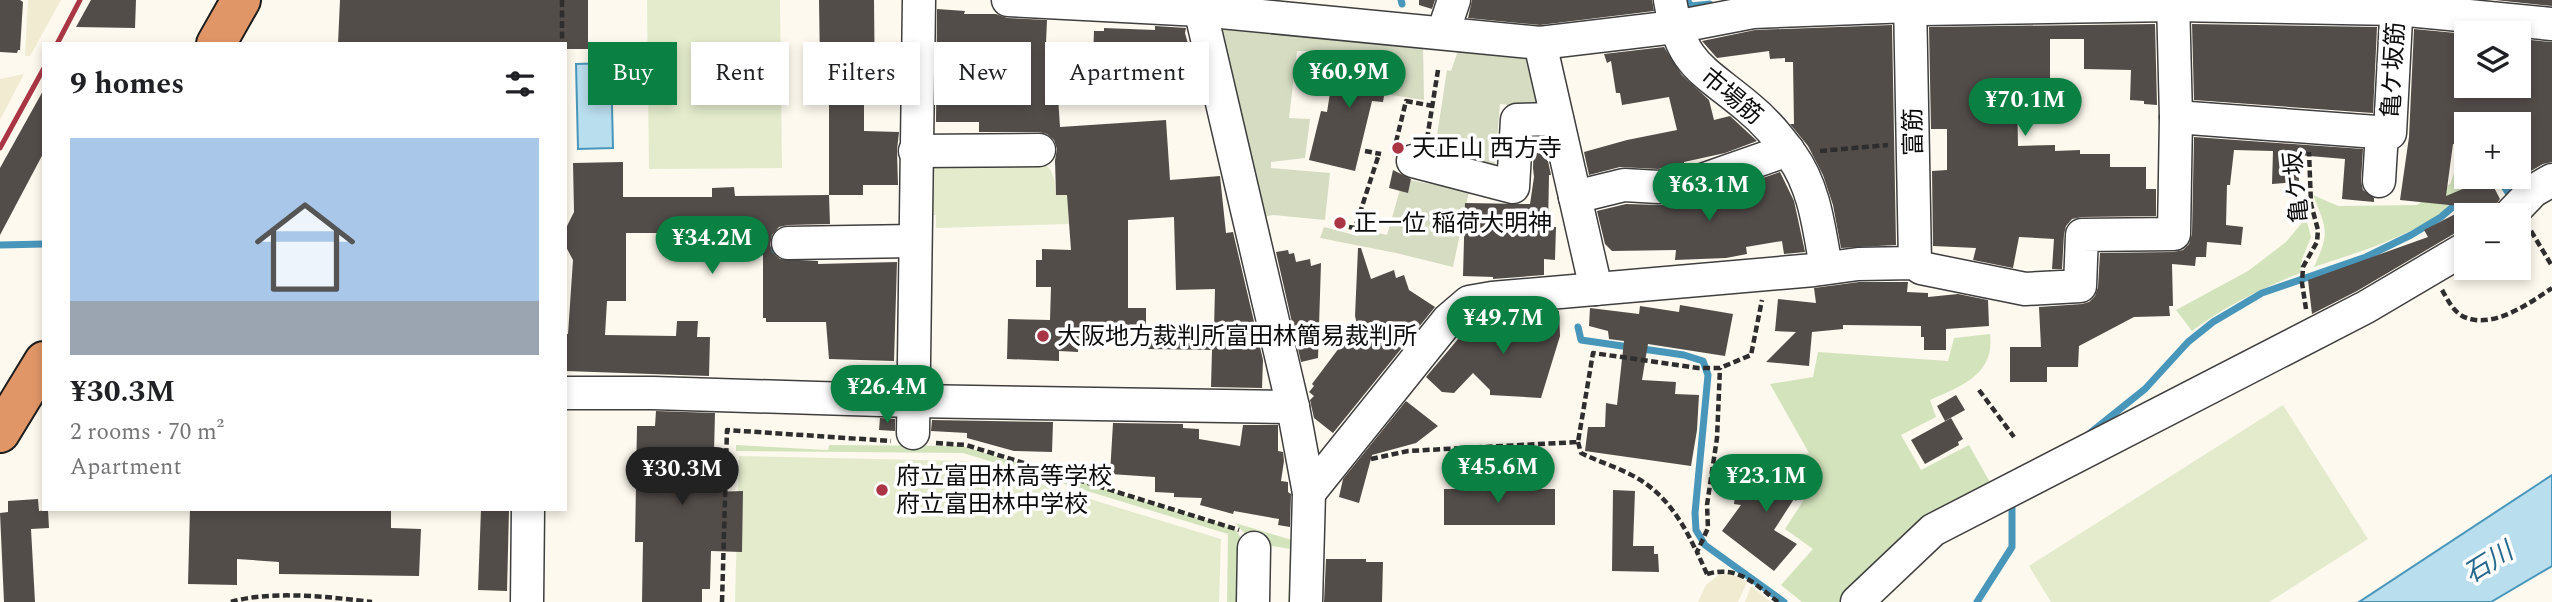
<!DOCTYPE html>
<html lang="en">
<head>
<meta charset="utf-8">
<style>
	body { margin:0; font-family:Spectral,"Noto Sans JP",serif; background:#f2f2f2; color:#202124; height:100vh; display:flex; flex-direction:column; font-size:26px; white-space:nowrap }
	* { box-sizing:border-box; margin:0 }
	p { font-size:23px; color:#757577 }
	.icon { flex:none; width:38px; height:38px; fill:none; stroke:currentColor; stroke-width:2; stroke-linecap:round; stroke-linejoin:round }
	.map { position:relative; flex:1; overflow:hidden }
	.drawer { position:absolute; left:42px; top:42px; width:525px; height:469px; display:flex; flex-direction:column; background:#fff; border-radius:0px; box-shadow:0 4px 10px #0003 }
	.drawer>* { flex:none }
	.banner { position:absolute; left:588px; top:42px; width:665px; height:63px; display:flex; gap:14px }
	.controls { position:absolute; left:2454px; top:21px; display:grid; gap:14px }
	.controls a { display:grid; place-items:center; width:77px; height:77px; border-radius:0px; background:#fff; box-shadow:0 4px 10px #0003; font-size:35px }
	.price { position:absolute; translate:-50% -60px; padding:0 16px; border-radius:24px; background:#0b8043; color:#fff; font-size:23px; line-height:46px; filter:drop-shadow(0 2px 4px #0008) }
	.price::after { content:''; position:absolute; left:50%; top:42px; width:21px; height:16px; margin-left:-10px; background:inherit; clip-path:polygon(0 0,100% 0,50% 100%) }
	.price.selected { background:#222; color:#fff }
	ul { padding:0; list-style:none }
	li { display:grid; align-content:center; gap:14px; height:371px; padding:0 28px }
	li span { display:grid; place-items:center; height:217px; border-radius:0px; color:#555 }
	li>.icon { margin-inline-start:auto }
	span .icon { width:126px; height:126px; fill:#fffc; stroke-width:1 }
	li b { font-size:30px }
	h2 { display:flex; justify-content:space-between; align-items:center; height:84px; padding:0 28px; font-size:30px }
	.tag { padding:0 24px; border-radius:0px; background:#fff; box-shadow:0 4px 10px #0003; font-size:24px; line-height:63px }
	.tag.selected { background:#0b8043; color:#fff }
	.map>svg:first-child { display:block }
</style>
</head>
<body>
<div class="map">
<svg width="2552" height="602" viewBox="0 0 2552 602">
	<rect width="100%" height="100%" fill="#fdf9ee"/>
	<!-- farmland -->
	<g fill="#f0ebd1">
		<polygon points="28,0 61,0 30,56 25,56"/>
		<polygon points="24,74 0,120 0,79"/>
		<polygon points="1721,573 1739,577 1747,582 1738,602 1698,602 1706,585"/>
		<polygon points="1751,586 1771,602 1745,602"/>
	</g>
	<!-- green -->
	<g fill="#d3e3bc">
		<path d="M2466,155V177H2479C2439,229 2374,247 2314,267C2330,232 2327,230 2313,195L2338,206L2417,205L2450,184L2459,159Z"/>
		<path d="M2306,218L2311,237L2302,259L2300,273C2261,289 2225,306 2192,331L2176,310L2248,271L2286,242Z"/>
		<path d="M1990,334C1995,375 1961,386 1930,400L1936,417L1901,435L1921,470L1969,445L1995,491L1844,602H1802L1781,585L1813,549L1785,529L1818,478L1794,456L1809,453L1770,384L1813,377L1818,352L1948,361L1954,338Z"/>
		<polygon points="736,445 828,450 829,445 962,446 1235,529 1245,544 1245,602 1227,602 1228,534 963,453 736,451"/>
		<polygon points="1235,523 1299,542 1298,602 1288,602 1290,549 1254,543"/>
	</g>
	<!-- cemetery -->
	<g fill="#d5dcc2">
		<polygon points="1221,29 1423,43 1424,100 1391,95 1394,75 1394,53 1297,51 1289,118 1310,119 1305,158 1271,162 1271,168 1330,173 1325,220 1273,215 1259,218 1217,38"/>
		<polygon points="1460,45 1527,52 1542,109 1500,104 1495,164 1434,155 1447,70 1451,71"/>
		<polygon points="1403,179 1469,191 1453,267 1396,253 1320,238 1324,227 1358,236 1361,229 1387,235"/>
	</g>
	<!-- pitch -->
	<g fill="#e3ebcc">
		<polygon points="647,0 780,0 782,168 649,169"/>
		<path d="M1036,158C1054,168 1054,175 1056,195H1067L1069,224L936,228V215H927L926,160Z"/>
		<polygon points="2283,405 2368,539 2269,602 2051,602 2029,566"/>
		<polygon points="739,456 965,461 1221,539 1219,602 735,602"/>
	</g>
	<!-- water -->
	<g fill="#b9deee" stroke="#4996bb" stroke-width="2">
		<polygon points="611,63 613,148 578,149 576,64"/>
		<polygon points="2552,475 2552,566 2491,602 2359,602"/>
	</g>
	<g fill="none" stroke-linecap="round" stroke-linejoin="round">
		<!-- stream -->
		<g stroke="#4996bb" stroke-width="7">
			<polyline points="1401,0 1402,4"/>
			<polyline points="1687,0 1691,6 1710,4 1711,8"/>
			<polyline points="2498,177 2509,194 2515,196"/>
			<polyline points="2474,189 2478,182 2489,177"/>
			<polyline points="0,245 44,244"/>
			<polyline points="753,252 784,251"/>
			<polyline points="1578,327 1581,340 1684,355 1703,361 1708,375 1695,513 1696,530 1705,545 1784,602"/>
			<polyline points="2090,433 2145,389 2188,342 2213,322 2262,293 2366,257 2411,235 2441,217 2462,199"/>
			<polyline points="1977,602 2012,547 2012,500"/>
		</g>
	</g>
	<!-- building -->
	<g fill="#534d4a">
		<polygon points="0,0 20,0 23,2 20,50 18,50 17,53 0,52"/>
		<polygon points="91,0 136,0 135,28 76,27"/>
		<polygon points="340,0 588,0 588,49 567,49 567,44 338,44"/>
		<polygon points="819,0 874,0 875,96 864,96 864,131 899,132 897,150 898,185 863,185 863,195 829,195 829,67 820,67"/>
		<polygon points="1419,0 1435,0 1432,9 1419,5"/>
		<polygon points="1472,0 1652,0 1654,11 1540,25 1468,18"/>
		<polygon points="2495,0 2552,0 2552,6"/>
		<polygon points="937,9 965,11 964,14 996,14 1007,18 1047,20 1045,66 1056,66 1060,127 1166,120 1170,180 1220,176 1226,233 1233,232 1263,360 1262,388 1211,387 1212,350 1147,349 1148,328 1214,329 1215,289 1176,290 1174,217 1128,220 1128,308 1146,308 1146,333 1079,332 1078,352 1059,351 1059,361 1007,359 1008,319 1050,320 1051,287 1036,287 1036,260 1042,260 1042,249 1071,250 1067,195 1056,195 1055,160 1057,149 1054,140 1047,134 1039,132 979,132 979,122 936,122"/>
		<polygon points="2155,24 2157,105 2144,104 2144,101 2130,100 2131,70 2084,69 2084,39 2050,39 2050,93 2048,96 2017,96 2018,146 2055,145 2055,151 2080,150 2080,154 2110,154 2110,167 2146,167 2146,189 2156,189 2156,216 2082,217 2072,219 2066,226 2064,234 2062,269 2052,269 2054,239 2019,237 2013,268 1973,260 1976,248 1933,246 1932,171 1947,170 1947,129 1931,129 1929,27"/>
		<polygon points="2192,24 2377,27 2373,113 2194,100"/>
		<polygon points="1892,25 1896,245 1841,248 1833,205 1823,175 1808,146 1790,124 1794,124 1793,62 1785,62 1785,58 1770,59 1769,51 1717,58 1702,41 1755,30"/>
		<polygon points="1155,26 1186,28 1185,33 1197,76 1154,76 1154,78 1119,76 1118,83 1092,82 1094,31 1104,31 1104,28 1155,30"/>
		<polygon points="2414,29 2466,34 2466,90 2502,97 2507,86 2518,86 2518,39 2552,42 2552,162 2543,164 2524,175 2514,184 2509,182 2512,177 2518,177 2518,124 2466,124 2466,140 2463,140 2462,145 2453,144 2446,196 2489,178 2500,199 2492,210 2492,215 2466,215 2466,230 2457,232 2357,291 2312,314 2308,280 2428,237 2424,230 2469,207 2400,200 2409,137"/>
		<polygon points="1664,47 1682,75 1709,100 1714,120 1730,116 1757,141 1725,153 1684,162 1684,164 1658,169 1620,167 1589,175 1584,152 1627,140 1677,130 1669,97 1622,105 1620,93 1616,93 1611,61 1607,63 1604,54"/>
		<polygon points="1336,55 1359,58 1359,55 1390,60 1383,102 1372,101 1355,171 1309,160 1321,111 1327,112"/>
		<polygon points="44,89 44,152 0,235 0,168"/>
		<polygon points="2194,137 2363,149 2361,181 2363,190 2374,198 2374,202 2342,199 2345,159 2298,155 2299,182 2272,184 2273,151 2234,150 2230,185 2227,185 2226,225 2243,227 2241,245 2207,242 2206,257 2196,257 2195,266 2172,264 2173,306 2169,306 2170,316 2134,317 2079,346 2078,367 2047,367 2047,382 2010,382 2010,347 2041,347 2039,307 2082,304 2089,302 2095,296 2098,287 2100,253 2174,252 2183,250 2189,244 2192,234"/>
		<polygon points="1534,138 1543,138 1551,175 1549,175 1548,227 1556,227 1555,260 1544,259 1544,275 1493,279 1493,277 1463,276 1465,203 1530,204 1534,177 1533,168"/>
		<polygon points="623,162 623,197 712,197 712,188 734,187 735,196 829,195 830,224 788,225 779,227 772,235 770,244 772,252 780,259 818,261 818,264 897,262 894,361 829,359 826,322 766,322 766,318 763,318 763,233 626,233 626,301 607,301 605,335 676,336 677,321 698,321 697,337 710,337 709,376 565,371 565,334 568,334 573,260 565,245 565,230 574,212 573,163"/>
		<polygon points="1393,170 1411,179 1408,193 1389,188"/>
		<polygon points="1780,172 1794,201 1805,252 1784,254 1782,241 1746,247 1747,254 1726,258 1675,260 1676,250 1612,251 1605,244 1597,211 1626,204 1662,205 1707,198 1733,196 1731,189"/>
		<polygon points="1358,248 1361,248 1371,279 1394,270 1396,278 1404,275 1409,290 1435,307 1333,433 1314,418 1310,400 1314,396 1309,392 1314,386 1312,384 1357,324 1355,316"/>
		<polygon points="1288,250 1289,254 1294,253 1296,262 1310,259 1311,266 1321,263 1318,358 1301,362 1276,252"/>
		<polygon points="1859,282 1908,282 1907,292 1928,293 1928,297 1958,294 1988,300 1989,326 1946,329 1946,350 1924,350 1924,337 1921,337 1921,326 1843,325 1843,329 1812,332 1809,366 1766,362 1796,332 1775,331 1778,299 1816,303 1814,288"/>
		<polygon points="1680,305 1733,314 1725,356 1648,344 1642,380 1676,382 1675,394 1699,395 1697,430 1691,466 1585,451 1588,427 1605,427 1606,403 1617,405 1624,341 1609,339 1608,331 1589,326 1590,308 1639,314 1640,306 1679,312"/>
		<polygon points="1559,311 1560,336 1541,398 1490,395 1490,390 1473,373 1454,393 1442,392 1426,377 1469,326 1482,341 1490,317"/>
		<polygon points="885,366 896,366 895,382 885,382"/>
		<polygon points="1956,395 1965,410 1945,421 1937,406"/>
		<polygon points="1406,401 1438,426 1416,443 1372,455 1359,503 1339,497 1343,479"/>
		<polygon points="656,411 715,413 713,492 743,491 742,552 711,551 710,589 702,589 702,602 642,602 643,542 635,542 637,426 655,426"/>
		<polygon points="880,418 895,419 895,431 879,430"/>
		<polygon points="1951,418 1963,439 1958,442 1959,445 1925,464 1911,440"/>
		<polygon points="932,420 1053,422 1052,452 1014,451 967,438 967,433 931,431"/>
		<polygon points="1113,423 1183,424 1183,428 1199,429 1199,439 1240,446 1243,425 1278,425 1278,451 1283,452 1284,461 1281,481 1288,482 1288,492 1291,494 1290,527 1278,525 1279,519 1234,511 1233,514 1200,505 1202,498 1174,497 1174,493 1155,492 1155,477 1110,474"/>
		<polygon points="1772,458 1809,482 1796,501 1794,499 1774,530 1797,544 1774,571 1722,531 1741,505 1734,504 1736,484 1752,488"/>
		<polygon points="1472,476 1504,476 1504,489 1555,489 1555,525 1444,525 1444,489 1471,489"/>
		<polygon points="1613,490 1635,491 1633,546 1654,546 1654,554 1658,554 1659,572 1612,571"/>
		<polygon points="38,499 39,511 48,510 49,528 31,529 35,602 4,602 0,513 8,512 8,501"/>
		<polygon points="190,509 391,509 391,528 421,529 419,576 279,574 279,562 237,559 237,585 188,584"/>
		<polygon points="481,509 509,509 507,591 478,590"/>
		<polygon points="1326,559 1366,559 1366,562 1383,562 1382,602 1324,602"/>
	</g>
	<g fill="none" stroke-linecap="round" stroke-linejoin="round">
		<!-- minor casing -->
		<g stroke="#3f3f3f" stroke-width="35">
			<g id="minor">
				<polyline points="1008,0 1200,10 1540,43 1675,27 1753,12 1911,6 1922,9 2173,5 2397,9 2552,24"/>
				<polyline points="1198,0 1293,407 1309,493 1306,602"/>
				<path d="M1670,0C1681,66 1703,69 1749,108C1765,121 1780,139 1792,156C1815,188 1819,229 1826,267"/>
				<polyline points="1910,0 1915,263"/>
				<polyline points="1443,33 1454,0"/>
				<polyline points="1540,43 1596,289"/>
				<polyline points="2176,117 2390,133 2397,0"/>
				<polyline points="915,151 1039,150"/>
				<polyline points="1413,161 1513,187 1517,120 1557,119"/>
				<polyline points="2379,181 2382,132"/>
				<polyline points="1575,197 1624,185 1659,187 1702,180 1788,150"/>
				<polyline points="2510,215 2533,191 2552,180"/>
				<polyline points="788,243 914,241"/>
				<polyline points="565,393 653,393 913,401 1293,407"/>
				<polyline points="913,433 919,0"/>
				<polyline points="1309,493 1448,320 1469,302 1492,298 1814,270 1858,264 1915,263 1921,268 2025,289 2080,286 2082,235 2174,234 2176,117 2173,0"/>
				<polyline points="527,602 528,509"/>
				<polyline points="1253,602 1254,548"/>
				<polyline points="1857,602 1933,530 2366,307 2466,248"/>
			</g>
		</g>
		<!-- highway casing -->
		<g stroke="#1d1d1d" stroke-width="42">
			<g id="highway">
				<polyline points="216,44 241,0"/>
				<polyline points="0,433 44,361"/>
			</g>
		</g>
		<!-- path -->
		<g stroke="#2e2e2e" stroke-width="4.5" stroke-dasharray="7 3.5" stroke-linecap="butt">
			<polyline points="562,0 562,44"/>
			<polyline points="1427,139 1438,70"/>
			<polyline points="1396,142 1406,101 1433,106"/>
			<polyline points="1365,151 1381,154"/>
			<polyline points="1820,151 1888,145"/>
			<polyline points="1349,227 1355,228 1379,154"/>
			<polyline points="2531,231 2552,266"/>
			<path d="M2442,290C2448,300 2454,314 2467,318C2495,328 2530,303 2552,288"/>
			<polyline points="2306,309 2302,283 2303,267 2317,242 2318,230 2311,204 2309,152"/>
			<polyline points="1979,390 2014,437"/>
			<path d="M1578,442L1581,453C1599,462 1620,468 1637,478C1665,494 1683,522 1696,551"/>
			<polyline points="936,443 966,445 1239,530"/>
			<polyline points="1371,459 1408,451 1578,442 1593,353 1698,368 1720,368 1751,355 1762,300"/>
			<polyline points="1707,574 1697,552 1708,528 1707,505 1717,438 1720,368"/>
			<path d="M1707,574C1738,565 1755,584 1778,602"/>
			<path d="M231,602C271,590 331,597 372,602"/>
			<polyline points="722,602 727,430 891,441"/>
		</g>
		<!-- minor -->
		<use href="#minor" stroke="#fff" stroke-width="32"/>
		<!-- highway -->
		<use href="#highway" stroke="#e19667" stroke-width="38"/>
		<!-- rail -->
		<g stroke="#aa3645" stroke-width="5">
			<polyline points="57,44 80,0"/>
			<polyline points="0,148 44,68"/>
		</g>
	</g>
	<!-- markers -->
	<g fill="#aa3645" stroke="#fff" stroke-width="2.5">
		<circle cx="1398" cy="148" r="7"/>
		<circle cx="1340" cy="223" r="7"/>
		<circle cx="1043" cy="336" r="7"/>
		<circle cx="882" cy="490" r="7"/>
	</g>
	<g text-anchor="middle" stroke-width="7" stroke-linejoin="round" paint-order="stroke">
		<!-- street labels -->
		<g font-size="24" fill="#0c0c0c" stroke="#fff">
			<text transform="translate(2393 70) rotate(-87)" y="8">亀ケ坂筋</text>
			<text transform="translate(1732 96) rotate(40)" y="8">市場筋</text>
			<text transform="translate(1913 132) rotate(-91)" y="8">富筋</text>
			<text transform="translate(2296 187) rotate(-96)" y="8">亀ケ坂</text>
		</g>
		<!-- poi labels -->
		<g font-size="24" fill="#0c0c0c" stroke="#fff" text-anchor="start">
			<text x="1412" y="156">天正山 西方寺</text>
			<text x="1354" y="231">正一位 稲荷大明神</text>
			<text x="1057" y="344">大阪地方裁判所富田林簡易裁判所</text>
			<text x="896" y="484">府立富田林高等学校<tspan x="896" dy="28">府立富田林中学校</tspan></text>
		</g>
		<!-- water labels -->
		<g font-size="26" font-style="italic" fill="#26688d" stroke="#fff">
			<text transform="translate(2488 562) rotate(-32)" y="9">石川</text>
		</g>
	</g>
</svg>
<div class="controls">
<a><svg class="icon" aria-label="layers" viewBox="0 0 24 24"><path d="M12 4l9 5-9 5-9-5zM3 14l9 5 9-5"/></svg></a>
<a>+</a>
<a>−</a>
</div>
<b class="price" style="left:1349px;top:110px">¥60.9M</b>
<b class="price" style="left:2025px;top:138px">¥70.1M</b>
<b class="price" style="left:1709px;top:223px">¥63.1M</b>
<b class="price" style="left:712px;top:276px">¥34.2M</b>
<b class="price" style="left:1503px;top:356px">¥49.7M</b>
<b class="price" style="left:887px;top:425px">¥26.4M</b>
<b class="price" style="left:1498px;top:505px">¥45.6M</b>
<b class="price selected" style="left:682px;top:507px">¥30.3M</b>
<b class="price" style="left:1766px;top:514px">¥23.1M</b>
<div class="banner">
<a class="tag selected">Buy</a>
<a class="tag">Rent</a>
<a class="tag">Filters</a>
<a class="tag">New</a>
<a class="tag">Apartment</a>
</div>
<section class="drawer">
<h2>9 homes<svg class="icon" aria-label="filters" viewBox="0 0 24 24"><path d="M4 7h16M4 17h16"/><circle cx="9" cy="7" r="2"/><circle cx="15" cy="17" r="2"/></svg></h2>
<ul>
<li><span style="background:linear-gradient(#a9c7e8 75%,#9aa5b1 0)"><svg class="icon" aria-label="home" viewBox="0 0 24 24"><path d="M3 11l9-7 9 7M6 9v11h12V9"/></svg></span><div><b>¥30.3M</b><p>2 rooms · 70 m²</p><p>Apartment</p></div></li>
</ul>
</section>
</div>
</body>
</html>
